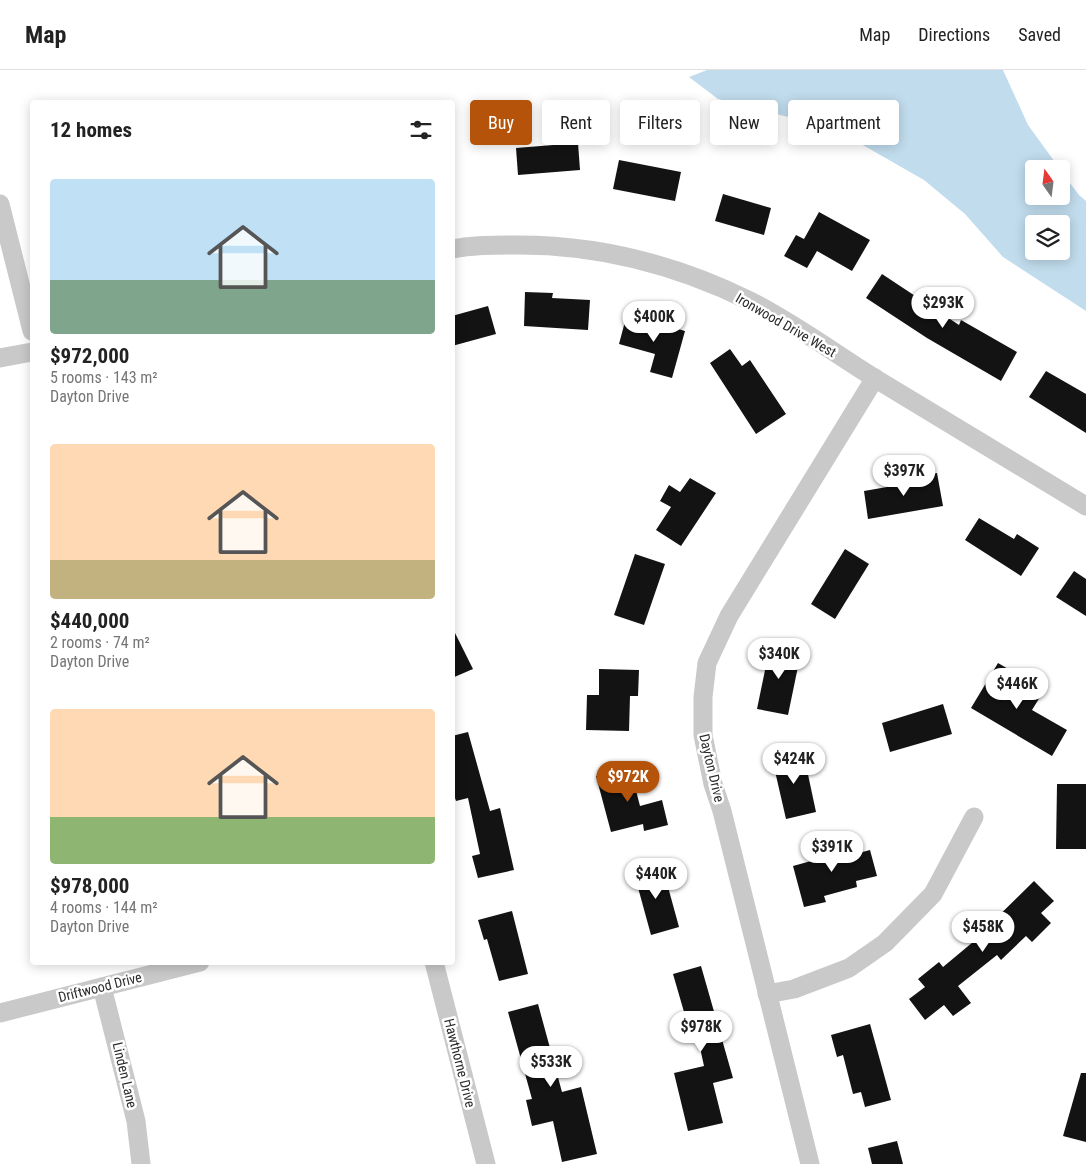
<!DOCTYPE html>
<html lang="en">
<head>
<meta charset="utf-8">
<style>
	body { margin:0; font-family:"Roboto Condensed",sans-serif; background:#f6f6f6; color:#222; height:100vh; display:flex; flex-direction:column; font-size:19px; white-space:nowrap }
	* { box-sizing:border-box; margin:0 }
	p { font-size:16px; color:#767676 }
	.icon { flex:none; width:28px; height:28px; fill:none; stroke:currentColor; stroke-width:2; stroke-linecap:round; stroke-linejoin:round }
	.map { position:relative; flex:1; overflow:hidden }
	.side { position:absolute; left:30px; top:30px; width:425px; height:865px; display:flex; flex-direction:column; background:#fff; border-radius:5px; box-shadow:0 2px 12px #0003 }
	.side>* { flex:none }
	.banner { position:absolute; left:470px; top:30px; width:475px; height:45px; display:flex; gap:10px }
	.needle { width:32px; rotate:346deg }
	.fabs { position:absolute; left:1025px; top:90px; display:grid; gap:10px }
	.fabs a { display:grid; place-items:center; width:45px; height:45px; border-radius:5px; background:#fff; box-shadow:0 2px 12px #0003; font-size:25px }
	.price { position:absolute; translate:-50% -42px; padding:0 11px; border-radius:18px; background:#fff; color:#222; font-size:16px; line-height:32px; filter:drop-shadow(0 1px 2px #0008) }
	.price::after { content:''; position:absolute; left:50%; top:30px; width:15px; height:11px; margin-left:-8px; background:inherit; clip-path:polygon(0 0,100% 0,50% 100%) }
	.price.current { background:#b45309; color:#fff }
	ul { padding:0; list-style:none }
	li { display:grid; align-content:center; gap:10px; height:265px; padding:0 20px }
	li span { display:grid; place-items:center; height:155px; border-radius:5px; color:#555 }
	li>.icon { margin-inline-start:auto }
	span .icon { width:90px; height:90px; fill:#fffc; stroke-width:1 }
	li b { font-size:21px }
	h2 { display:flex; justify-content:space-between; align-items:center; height:60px; padding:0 20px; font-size:21px }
	.pill { padding:0 18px; border-radius:5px; background:#fff; box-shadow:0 2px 12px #0003; font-size:18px; line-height:45px }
	.pill.current { background:#b45309; color:#fff }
	header { display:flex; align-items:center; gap:30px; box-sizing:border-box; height:70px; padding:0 25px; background:#fff; border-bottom:1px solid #e0e0e0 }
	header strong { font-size:24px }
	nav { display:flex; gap:28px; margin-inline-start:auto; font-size:18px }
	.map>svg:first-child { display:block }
</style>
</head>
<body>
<header>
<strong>Map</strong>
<nav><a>Map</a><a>Directions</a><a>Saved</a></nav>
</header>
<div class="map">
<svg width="1086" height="1094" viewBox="0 0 1086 1094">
	<rect width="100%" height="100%" fill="#fff"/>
	<!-- water -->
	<path fill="#c1dced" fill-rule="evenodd" d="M707,0H1003L1028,55L1060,99H1034V126H1061V101L1079,125L1086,131V241L1003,187L965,144L924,110L854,70L788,47L718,29L689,7ZM1034,154H1061V181H1034Z"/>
	<!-- building -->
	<g fill="#131313">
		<polygon points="578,73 580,100 518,105 516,78"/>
		<polygon points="619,90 681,102 675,131 613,119"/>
		<polygon points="723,124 771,138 764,165 715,151"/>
		<polygon points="819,142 870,170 852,201 817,181 807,198 784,186 796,165 804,169"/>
		<polygon points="882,204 959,255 961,250 1017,282 1001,311 927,268 866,228"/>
		<polygon points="525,222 553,223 552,228 590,230 588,260 524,256"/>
		<polygon points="488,236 496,264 452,276 452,246"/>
		<polygon points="627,244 685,261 672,308 650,302 655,284 619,274"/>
		<polygon points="730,279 742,296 750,290 786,344 756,364 710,293"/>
		<polygon points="1046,301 1086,324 1086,363 1029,327"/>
		<polygon points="937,403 943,436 868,449 864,421 887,417 887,412"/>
		<polygon points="690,408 716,423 681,476 656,460 671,437 660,431 669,415 680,422"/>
		<polygon points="979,448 1014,469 1017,464 1039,478 1021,506 965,470"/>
		<polygon points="845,479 869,494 835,549 811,534"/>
		<polygon points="635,484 665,494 644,555 614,545"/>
		<polygon points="1074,501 1086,509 1086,546 1056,527"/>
		<polygon points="452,557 473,599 452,608"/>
		<polygon points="770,576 801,582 788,645 757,639"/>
		<polygon points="998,593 1020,606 1017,613 1040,627 1032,640 1067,660 1052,686 971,638"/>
		<polygon points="599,599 639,600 638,626 630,626 629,661 586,660 587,625 599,625"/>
		<polygon points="943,634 952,664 890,682 882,653"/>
		<polygon points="468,662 490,741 500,738 514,800 478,808 472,786 480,784 468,728 456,731 452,719 452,666"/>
		<polygon points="803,681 816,742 786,749 772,688"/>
		<polygon points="630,697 640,736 662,730 668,755 644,761 643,754 611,762 596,706"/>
		<polygon points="1057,714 1086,714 1086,779 1056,779"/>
		<polygon points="840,771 844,787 870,780 877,806 856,811 857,817 824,826 826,832 804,837 793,796 822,788 819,777"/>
		<polygon points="662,795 679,857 651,865 634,803"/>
		<polygon points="1034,811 1054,831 1041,843 1051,853 1032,872 1026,866 1001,890 997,885 958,916 971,933 953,946 944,935 925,950 909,929 925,917 918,909 939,892 943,897 979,867 978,866"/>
		<polygon points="512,841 528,904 499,911 487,869 484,870 478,850"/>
		<polygon points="701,896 733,1008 713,1013 723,1053 688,1061 674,1003 704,996 697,964 691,966 673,904"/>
		<polygon points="538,934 562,1022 581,1017 597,1084 562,1092 553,1051 532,1056 526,1030 532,1029 508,942"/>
		<polygon points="870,954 891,1030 865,1037 861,1022 853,1024 843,985 837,987 831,965"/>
		<polygon points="1081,1003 1086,1003 1086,1072 1063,1066"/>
		<polygon points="897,1071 903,1094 872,1094 868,1078"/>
	</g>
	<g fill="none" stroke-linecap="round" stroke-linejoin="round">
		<!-- street -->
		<g stroke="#c9c9c9" stroke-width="19">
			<polyline points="0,134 32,261"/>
			<path d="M452,179C473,175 492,175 513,175C596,174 675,194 750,231C794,253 834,283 876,309C946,351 1016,394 1086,436"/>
			<polyline points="0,288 32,282"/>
			<polyline points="434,892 486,1094"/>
			<polyline points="102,917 136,1051 141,1094"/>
			<polyline points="767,924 794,919 849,898 885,873 933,824 974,747"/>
			<polyline points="0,943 200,892"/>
			<polyline points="810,1094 722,741 713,714 703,665 703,627 707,593 729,546 875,308"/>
		</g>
	</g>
	<g text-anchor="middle" stroke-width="5" stroke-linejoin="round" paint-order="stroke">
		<!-- street labels -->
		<g font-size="14" fill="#2c2c2c" stroke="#fff">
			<text transform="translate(786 255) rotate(30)" y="5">Ironwood Drive West</text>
			<text transform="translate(712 698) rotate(77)" y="5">Dayton Drive</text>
			<text transform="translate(100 917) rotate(-14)" y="5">Driftwood Drive</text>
			<text transform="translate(460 993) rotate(76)" y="5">Hawthorne Drive</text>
			<text transform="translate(125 1005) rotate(77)" y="5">Linden Lane</text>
		</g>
	</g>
</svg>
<div class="fabs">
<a><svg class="needle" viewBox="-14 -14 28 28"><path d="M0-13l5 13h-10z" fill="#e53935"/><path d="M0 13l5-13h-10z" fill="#767676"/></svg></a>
<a><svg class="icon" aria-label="layers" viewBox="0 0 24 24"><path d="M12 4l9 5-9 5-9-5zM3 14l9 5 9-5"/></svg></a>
</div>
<b class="price" style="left:943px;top:259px">$293K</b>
<b class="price" style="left:654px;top:273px">$400K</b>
<b class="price" style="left:904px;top:427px">$397K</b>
<b class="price" style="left:779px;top:610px">$340K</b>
<b class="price" style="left:1017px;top:640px">$446K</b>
<b class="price" style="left:794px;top:715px">$424K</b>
<b class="price current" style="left:628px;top:733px">$972K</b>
<b class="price" style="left:832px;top:803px">$391K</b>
<b class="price" style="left:656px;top:830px">$440K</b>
<b class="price" style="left:983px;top:883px">$458K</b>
<b class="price" style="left:701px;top:983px">$978K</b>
<b class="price" style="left:551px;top:1018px">$533K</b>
<div class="banner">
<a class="pill current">Buy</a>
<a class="pill">Rent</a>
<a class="pill">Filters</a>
<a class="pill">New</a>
<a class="pill">Apartment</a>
</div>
<section class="side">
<h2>12 homes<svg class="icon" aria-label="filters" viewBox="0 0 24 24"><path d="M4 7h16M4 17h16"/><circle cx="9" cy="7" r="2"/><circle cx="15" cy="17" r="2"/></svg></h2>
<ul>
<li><span style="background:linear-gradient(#bfe0f5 65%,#7fa58c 0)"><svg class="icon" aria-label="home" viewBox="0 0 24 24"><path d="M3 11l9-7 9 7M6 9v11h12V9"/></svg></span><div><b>$972,000</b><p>5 rooms · 143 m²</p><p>Dayton Drive</p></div></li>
<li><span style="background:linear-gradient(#ffd9b3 75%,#c2b280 0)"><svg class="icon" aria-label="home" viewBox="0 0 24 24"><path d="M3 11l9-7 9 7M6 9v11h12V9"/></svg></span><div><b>$440,000</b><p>2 rooms · 74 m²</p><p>Dayton Drive</p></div></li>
<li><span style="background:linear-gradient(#ffd9b3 70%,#8fb573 0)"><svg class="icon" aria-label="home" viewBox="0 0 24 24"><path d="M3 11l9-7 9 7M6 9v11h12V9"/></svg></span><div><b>$978,000</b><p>4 rooms · 144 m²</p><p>Dayton Drive</p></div></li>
</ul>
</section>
</div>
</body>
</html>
